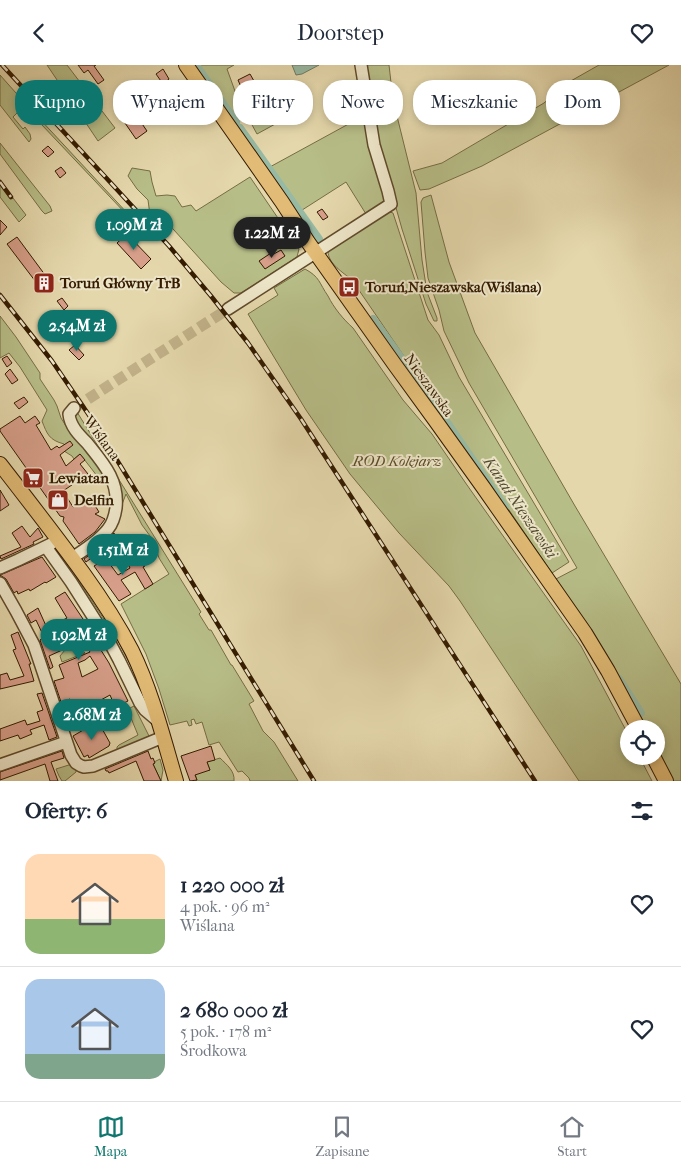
<!DOCTYPE html>
<html lang="pl">
<head>
<meta charset="utf-8">
<style>
	body { margin:0; font-family:"IM FELL French Canon",serif; background:#f2f2f3; color:#1f2937; height:100vh; display:flex; flex-direction:column; font-size:19px; white-space:nowrap }
	* { box-sizing:border-box; margin:0 }
	p { font-size:16px; color:#747a83 }
	.icon { flex:none; width:28px; height:28px; fill:none; stroke:currentColor; stroke-width:2; stroke-linecap:round; stroke-linejoin:round }
	.map { position:relative; height:716px; overflow:hidden }
	.sheet { display:flex; flex-direction:column; background:#fff; flex:1 }
	.sheet>* { flex:none }
	.hud { position:absolute; left:15px; top:15px; width:651px; height:45px; display:flex; gap:10px }
	.fabs { position:absolute; left:620px; top:655px; display:grid; gap:10px }
	.fabs a { display:grid; place-items:center; width:45px; height:45px; border-radius:50%; background:#fff; box-shadow:0 2px 8px #0003; font-size:25px }
	.price { position:absolute; translate:-50% -42px; padding:0 11px; border-radius:18px; background:#0f766e; color:#fff; font-size:16px; line-height:32px; filter:drop-shadow(0 1px 2px #0008) }
	.price::after { content:''; position:absolute; left:50%; top:30px; width:15px; height:11px; margin-left:-8px; background:inherit; clip-path:polygon(0 0,100% 0,50% 100%) }
	.price.current { background:#222; color:#fff }
	ul { padding:0; list-style:none }
	li { display:flex; align-items:center; gap:15px; height:125px; padding:0 25px }
	li+li { border-top:1px solid #e0e1e3 }
	li span { display:grid; place-items:center; flex:none; width:140px; height:100px; border-radius:15px; color:#555 }
	li>.icon { margin-inline-start:auto }
	span .icon { width:60px; height:60px; fill:#fffc; stroke-width:1 }
	li b { font-size:21px }
	h2 { display:flex; justify-content:space-between; align-items:center; height:60px; padding:0 25px; font-size:21px }
	.pill { padding:0 18px; border-radius:20px; background:#fff; box-shadow:0 2px 8px #0003; font-size:18px; line-height:45px }
	.pill.current { background:#0f766e; color:#fff }
	header { display:flex; justify-content:space-between; align-items:center; height:65px; padding:0 25px; background:#fff; font-size:22px; font-weight:600 }
	.tabs { display:flex; justify-content:space-around; align-items:center; height:70px; border-top:1px solid #e0e1e3; background:#fff; font-size:14px; color:#747a83 }
	.tabs a { display:grid; justify-items:center; gap:2px }
	.tabs .current { color:#0f766e }
	.map>svg:first-child { display:block }
</style>
</head>
<body>
<header><svg class="icon" aria-label="back" viewBox="0 0 24 24"><path d="M15 5l-7 7 7 7"/></svg>Doorstep<svg class="icon" aria-label="heart" viewBox="0 0 24 24"><path d="M12 20l-8-8c-3-5 5-10 8-4 3-6 11-1 8 4z"/></svg></header>
<div class="map">
<svg width="681" height="716" viewBox="0 0 681 716">
	<rect width="100%" height="100%" fill="#e4d7ab"/>
	<filter id="stains"><feTurbulence type="fractalNoise" baseFrequency=".004" numOctaves="4"/><feColorMatrix values="0 0 0 0 .2 0 0 0 0 .09 0 0 0 0 .02 0 0 0 .5 -.17"/></filter>
	<radialGradient id="worn" r=".72"><stop offset=".6" stop-color="#630" stop-opacity="0"/><stop offset="1" stop-color="#630" stop-opacity=".3"/></radialGradient>
	<!-- green -->
	<g fill="#b7bd87" stroke="#766c44">
		<polygon points="47,0 67,0 115,63 98,76"/>
		<polygon points="191,0 234,0 227,4 244,51 233,58"/>
		<polygon points="364,0 389,0 393,35 416,128 422,195 427,227 437,253 437,256 434,256 426,239 402,164 376,72"/>
		<polygon points="599,0 669,0 482,101 429,124 420,125 413,106 442,98 544,38 569,17"/>
		<polygon points="0,10 24,37 129,150 128,151 24,41 13,52 23,64 25,62 30,69 31,74 29,77 0,40"/>
		<polygon points="293,35 299,46 257,69 251,58"/>
		<polygon points="365,50 386,127 384,136 379,141 366,149 346,117 299,147 268,103"/>
		<polygon points="0,78 50,141 52,146 45,149 42,146 0,89"/>
		<polygon points="132,103 150,106 152,117 156,131 167,130 175,131 182,142 191,140 196,146 250,112 299,184 297,192 241,228 234,228 221,217 164,154 155,157 150,150 148,135 137,124 128,111"/>
		<polygon points="0,120 10,134 13,133 26,150 19,157 0,132"/>
		<polygon points="431,130 449,197 475,268 575,441 681,619 681,716 671,716 656,688 656,664 643,664 624,626 556,514 577,503 469,318 444,266 439,245 428,213 425,187 421,137 423,133"/>
		<path d="M387,146L393,148L428,255L439,270L459,312L569,497L552,508L352,215C344,208 328,199 328,186L335,180L346,175L357,164Z"/>
		<path d="M305,204C320,212 319,218 328,231C334,243 343,254 353,263L403,335L432,369L467,420L581,581L629,671V691H639L652,716H579L460,536L449,521L399,468L350,409L306,345L248,249L278,230L274,223Z"/>
		<path d="M0,251L16,272L40,308V314L54,335L57,341L61,353L66,361L76,369L99,400L111,422L101,416L80,389L74,394L72,391L64,386L66,385L64,379C49,375 47,369 42,356L47,345L20,302L9,288L0,293Z"/>
		<polygon points="77,347 201,547 199,549 209,565 211,565 231,600 232,600 254,636 249,639 263,666 274,677 298,716 250,716 249,713 242,706 238,707 219,677 209,680 202,657 196,659 194,654 191,655 192,660 189,661 187,656 170,660 159,624 146,589 121,539 169,509 159,493 153,475 142,460 126,429 121,442 121,425 118,414 109,400 74,355 73,351"/>
		<path d="M56,483C64,486 73,502 78,509C104,547 133,587 145,633L142,635L133,617L137,613L115,570L109,571L106,565L109,562L71,504L67,505L64,502L68,499L61,489L57,491L55,490L53,487Z"/>
		<polygon points="73,576 78,586 83,586 85,588 62,597 60,591 65,585 72,581 71,577"/>
		<polygon points="134,641 149,671 117,686 117,682 119,680 138,670 131,653 110,658 108,654"/>
		<path d="M220,693C227,700 235,706 234,716H195L197,715L193,702L210,705L207,697Z"/>
		<polygon points="160,694 163,705 161,716 153,699 155,698 154,697"/>
		<polygon points="72,699 76,705 76,707 65,716 62,716 59,711 56,704"/>
	</g>
	<!-- water -->
	<polygon fill="#97baa4" stroke="#6f7a62" points="292,0 319,0 302,9 296,10"/>
	<g fill="none" stroke-linecap="round" stroke-linejoin="round">
		<!-- canal -->
		<g stroke="#97baa4" stroke-width="8">
			<polyline points="196,0 236,57"/>
			<polyline points="240,63 319,174"/>
			<polyline points="373,254 431,334 505,442"/>
			<polyline points="619,614 641,648"/>
		</g>
	</g>
	<!-- building -->
	<g fill="#d79f8a" stroke="#341b00" fill-rule="evenodd">
		<polygon points="78,0 96,0 94,1 104,15 98,19 88,5 84,8"/>
		<polygon points="163,4 169,14 163,19 156,9"/>
		<polygon points="250,9 254,16 241,22 238,15"/>
		<polygon points="127,37 147,66 136,74 116,45"/>
		<polygon points="48,81 54,87 48,92 42,86"/>
		<polygon points="61,102 66,108 60,113 55,106"/>
		<polygon points="322,144 328,152 323,155 317,147"/>
		<polygon points="0,155 7,162 0,170"/>
		<polygon points="127,169 151,194 141,204 117,178"/>
		<polygon points="17,172 51,218 42,225 7,179"/>
		<polygon points="281,185 285,191 265,204 259,196 271,188 272,190"/>
		<polygon points="62,233 68,241 64,245 57,236"/>
		<polygon points="75,280 84,290 79,295 69,285"/>
		<polygon points="7,291 12,298 7,302 2,294"/>
		<polygon points="10,304 18,315 12,319 5,309"/>
		<polygon points="24,332 28,337 19,344 14,338"/>
		<polygon points="20,351 25,358 35,351 40,358 36,360 51,385 57,381 59,383 70,376 73,380 60,390 66,401 80,389 85,395 80,399 88,409 63,426 73,442 86,433 89,438 90,437 92,439 94,439 99,447 95,449 105,454 95,467 79,479 63,456 64,452 60,451 0,366 0,364"/>
		<polygon points="0,425 9,440 0,446"/>
		<polygon points="22,461 30,472 38,463 43,472 33,477 34,479 1,494 0,491 21,482 12,468"/>
		<polygon points="114,468 117,474 86,497 84,494 100,482"/>
		<polygon points="126,482 135,500 142,496 145,501 143,502 153,519 145,524 135,507 121,515 131,529 119,536 94,501 106,494 118,510 130,503 121,485"/>
		<polygon points="42,492 56,512 46,518 45,517 30,526 29,524 18,529 17,526 14,528 6,514 0,510"/>
		<path d="M65,527L83,554L98,582H99L109,598L128,636L118,641L115,635L113,637L110,630L88,642V643L76,648L70,634L61,637L54,616L64,613L59,600L90,587L79,568L67,573L71,581L49,591L53,602L50,604L40,575L44,572L36,555L31,558L27,550L38,543L47,563L67,553L55,533ZM90,591L98,604L82,612L78,598L85,595Z"/>
		<polygon points="18,567 31,599 29,599 34,616 0,624 0,610 7,608 10,615 24,611 13,585 16,584 11,570"/>
		<polygon points="42,628 57,672 49,675 44,660 30,665 32,669 20,674 18,670 0,676 0,664 25,655 27,660 40,656 37,647 43,645 37,629"/>
		<polygon points="100,660 110,678 109,681 89,693 88,690 84,692 73,671 85,664 87,667"/>
		<polygon points="211,681 215,695 207,697 210,705 195,710 197,715 190,716 181,691"/>
		<polygon points="62,686 64,693 51,697 58,716 50,716 45,699 0,715 0,707"/>
		<polygon points="148,686 151,694 153,693 155,698 153,699 161,716 144,716 136,696 109,708 108,706 106,706 105,704"/>
	</g>
	<g fill="none" stroke-linecap="round" stroke-linejoin="round">
		<!-- minor-tunnel -->
		<polyline stroke="#c1b189" stroke-width="11" stroke-dasharray="11 5.5" stroke-linecap="butt" points="74,343 228,244"/>
		<!-- minor casing -->
		<g stroke="#604a2b" stroke-width="14">
			<g id="minor">
				<polyline points="228,244 391,139 388,126 374,80 361,0"/>
				<polyline points="46,482 71,517 111,580 119,595 140,638 145,645 158,656"/>
				<path d="M72,493C84,485 99,476 108,464C113,458 115,450 116,443C119,415 103,398 87,378C79,370 70,361 69,349L74,343"/>
				<polyline points="0,503 18,495 51,479"/>
				<polyline points="0,518 16,546 34,580 71,690 76,698 81,701 84,702 93,701 163,672"/>
				<polyline points="0,700 66,677"/>
			</g>
		</g>
		<!-- major casing -->
		<g stroke="#341b00" stroke-width="16">
			<g id="major">
				<polyline points="186,0 282,137 308,177 395,300 435,355 483,422 585,568 608,606 639,664"/>
				<path d="M0,399C28,435 56,471 83,508C101,533 118,559 132,586C152,627 163,672 176,716"/>
				<polyline points="653,691 666,716"/>
			</g>
		</g>
		<!-- minor -->
		<use href="#minor" stroke="#ede5c8" stroke-width="11"/>
		<!-- major -->
		<use href="#major" stroke="#e2bc76" stroke-width="14"/>
		<!-- rail casing -->
		<g stroke="#341b00" stroke-width="4.5">
			<g id="rail">
				<polyline points="2,0 169,181 211,231 248,278 301,354 535,716"/>
				<polyline points="0,117 11,132"/>
				<polyline points="0,230 52,296 93,356 314,716"/>
			</g>
		</g>
		<!-- rail -->
		<use href="#rail" stroke="#ede5c8" stroke-width="2.5" stroke-dasharray="8" stroke-linecap="butt"/>
	</g>
	<!-- icons -->
	<defs>
		<g id="building-square" transform="scale(1.125)"><rect x="-9" y="-9" width="18" height="18" rx="4" fill="#8f2418" stroke="#ede5c8"/><path d="M-4-6H4V6H1V3H-1V6H-4ZM-2.5-4.3h1.7v1.8h-1.7ZM.8-4.3h1.7v1.8H.8ZM-2.5-1h1.7V.8h-1.7ZM.8-1h1.7V.8H.8Z" fill="#fff"/></g>
		<g id="bus-square" transform="scale(1.125)"><rect x="-9" y="-9" width="18" height="18" rx="4" fill="#8f2418" stroke="#ede5c8"/><path d="M-5-6H5V4H4V6H2V4H-2V6H-4V4H-5ZM-3.5-4V0h7V-4ZM-3.5 1.2v1.5H-2V1.2ZM2 1.2v1.5H3.5V1.2Z" fill="#fff"/></g>
		<g id="supermarket-square" transform="scale(1.125)"><rect x="-9" y="-9" width="18" height="18" rx="4" fill="#8f2418" stroke="#ede5c8"/><path d="M-6-5.5h2.5l.6 2H6L4.5 2H-2.5L-4.4-4H-6ZM-1.5 3.2a1.3 1.3 0 1 0 .1 0ZM3 3.2a1.3 1.3 0 1 0 .1 0Z" fill="#fff"/></g>
		<g id="shop-square" transform="scale(1.125)"><rect x="-9" y="-9" width="18" height="18" rx="4" fill="#8f2418" stroke="#ede5c8"/><path d="M-5-2.5h2.3a2.7 3.5 0 0 1 5.4 0H5L5.5 6h-11ZM-1.5-2.5h3a1.5 2.3 0 0 0-3 0Z" fill="#fff"/></g>
	</defs>
	<g fill-rule="evenodd">
		<use href="#building-square" x="44" y="218"/>
		<use href="#bus-square" x="349" y="222"/>
		<use href="#supermarket-square" x="33" y="413"/>
		<use href="#shop-square" x="58" y="435"/>
	</g>
	<g text-anchor="middle" stroke-width="4" stroke-linejoin="round" paint-order="stroke">
		<!-- poi labels -->
		<g font-size="15" font-weight="bold" fill="#341b00" stroke="#ede5c8" text-anchor="start">
			<text x="60" y="223">Toruń Główny TrB</text>
			<text x="365" y="227">Toruń,Nieszawska(Wiślana)</text>
			<text x="49" y="418">Lewiatan</text>
			<text x="74" y="440">Delfin</text>
		</g>
		<!-- street labels -->
		<g font-size="15" fill="#341b00" stroke="#ede5c8">
			<text transform="translate(429 320) rotate(54)" y="5">Nieszawska</text>
			<text transform="translate(102 373) rotate(54)" y="5">Wiślana</text>
		</g>
		<!-- park labels -->
		<g font-size="15" font-style="italic" fill="#5b4c28" stroke="#ede5c8">
			<text x="397" y="401">ROD Kolejarz</text>
		</g>
		<!-- water labels -->
		<g font-size="16" font-style="italic" fill="#524b31" stroke="#ede5c8">
			<text transform="translate(521 442) rotate(56)" y="6">Kanał Nieszawski</text>
		</g>
	</g>
	<rect width="100%" height="100%" filter="url(#stains)"/>
	<rect width="100%" height="100%" fill="url(#worn)"/>
</svg>
<div class="fabs">
<a><svg class="icon" aria-label="locate" viewBox="0 0 24 24"><circle cx="12" cy="12" r="6"/><path d="M12 2v4M12 18v4M2 12h4M18 12h4"/></svg></a>
</div>
<b class="price" style="left:134px;top:186px">1.09M zł</b>
<b class="price current" style="left:272px;top:194px">1.22M zł</b>
<b class="price" style="left:77px;top:287px">2.54M zł</b>
<b class="price" style="left:123px;top:511px">1.51M zł</b>
<b class="price" style="left:79px;top:596px">1.92M zł</b>
<b class="price" style="left:92px;top:676px">2.68M zł</b>
<div class="hud">
<a class="pill current">Kupno</a>
<a class="pill">Wynajem</a>
<a class="pill">Filtry</a>
<a class="pill">Nowe</a>
<a class="pill">Mieszkanie</a>
<a class="pill">Dom</a>
</div>
</div>
<section class="sheet">
<h2>Oferty: 6<svg class="icon" aria-label="filters" viewBox="0 0 24 24"><path d="M4 7h16M4 17h16"/><circle cx="9" cy="7" r="2"/><circle cx="15" cy="17" r="2"/></svg></h2>
<ul>
<li><span style="background:linear-gradient(#ffd9b3 65%,#8fb573 0)"><svg class="icon" aria-label="home" viewBox="0 0 24 24"><path d="M3 11l9-7 9 7M6 9v11h12V9"/></svg></span><div><b>1 220 000 zł</b><p>4 pok. · 96 m²</p><p>Wiślana</p></div><svg class="icon" aria-label="heart" viewBox="0 0 24 24"><path d="M12 20l-8-8c-3-5 5-10 8-4 3-6 11-1 8 4z"/></svg></li>
<li><span style="background:linear-gradient(#a9c7e8 75%,#7fa58c 0)"><svg class="icon" aria-label="home" viewBox="0 0 24 24"><path d="M3 11l9-7 9 7M6 9v11h12V9"/></svg></span><div><b>2 680 000 zł</b><p>5 pok. · 178 m²</p><p>Środkowa</p></div><svg class="icon" aria-label="heart" viewBox="0 0 24 24"><path d="M12 20l-8-8c-3-5 5-10 8-4 3-6 11-1 8 4z"/></svg></li>
</ul>
</section>
<nav class="tabs">
<a class="current"><svg class="icon" aria-label="map" viewBox="0 0 24 24"><path d="M3 6l6-2 6 2 6-2v14l-6 2-6-2-6 2zM9 4v14M15 6v14"/></svg>Mapa</a>
<a><svg class="icon" aria-label="saved" viewBox="0 0 24 24"><path d="M7 4h10v16l-5-4-5 4z"/></svg>Zapisane</a>
<a><svg class="icon" aria-label="home" viewBox="0 0 24 24"><path d="M3 11l9-7 9 7M6 9v11h12V9"/></svg>Start</a>
</nav>
</body>
</html>
